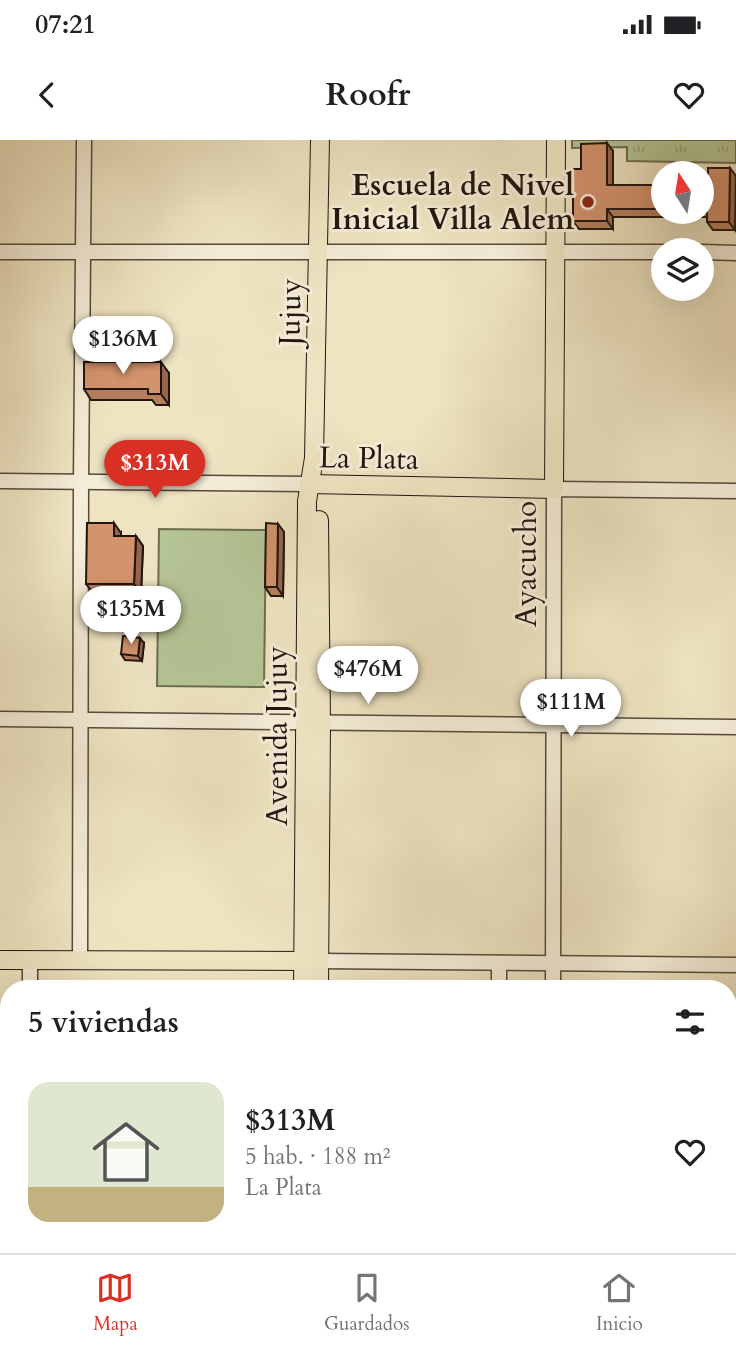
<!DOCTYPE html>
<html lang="es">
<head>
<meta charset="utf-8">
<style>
	body { margin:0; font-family:Cardo,serif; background:#f2f2f2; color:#202124; height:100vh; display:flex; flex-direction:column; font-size:26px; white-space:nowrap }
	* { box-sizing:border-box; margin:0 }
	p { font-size:23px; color:#757577 }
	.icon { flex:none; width:38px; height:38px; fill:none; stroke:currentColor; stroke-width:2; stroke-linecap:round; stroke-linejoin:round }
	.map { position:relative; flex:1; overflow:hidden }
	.drawer { position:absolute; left:0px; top:840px; width:737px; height:273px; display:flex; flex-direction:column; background:#fff; border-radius:28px 28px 0 0; box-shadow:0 7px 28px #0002 }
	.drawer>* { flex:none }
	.needle { width:46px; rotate:348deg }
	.controls { position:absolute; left:651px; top:21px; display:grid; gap:14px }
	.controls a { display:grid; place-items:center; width:63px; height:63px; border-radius:50%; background:#fff; box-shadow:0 7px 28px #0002; font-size:35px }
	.price { position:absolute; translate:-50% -60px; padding:0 16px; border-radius:24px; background:#fff; color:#222; font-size:23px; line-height:46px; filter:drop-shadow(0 2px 4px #0008) }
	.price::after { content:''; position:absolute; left:50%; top:42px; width:21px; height:16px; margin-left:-10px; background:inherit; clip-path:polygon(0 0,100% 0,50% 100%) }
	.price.current { background:#d93025; color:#fff }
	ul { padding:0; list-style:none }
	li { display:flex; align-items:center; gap:21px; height:175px; padding:0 28px }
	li+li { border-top:2px solid #e0e0e0 }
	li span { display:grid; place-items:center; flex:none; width:196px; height:140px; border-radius:21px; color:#555 }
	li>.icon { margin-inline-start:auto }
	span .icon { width:84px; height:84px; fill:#fffc; stroke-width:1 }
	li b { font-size:30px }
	h2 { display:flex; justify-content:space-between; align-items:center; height:84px; padding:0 28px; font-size:30px }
	.status { display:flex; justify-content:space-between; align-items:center; height:49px; padding:0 35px; background:#fff; direction:ltr }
	.status svg { height:19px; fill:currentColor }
	header { display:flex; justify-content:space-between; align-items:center; height:91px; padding:0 28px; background:#fff; font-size:32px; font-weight:700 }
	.tab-bar { display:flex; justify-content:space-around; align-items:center; height:98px; border-top:2px solid #e0e0e0; background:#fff; font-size:19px; color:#757577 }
	.tab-bar a { display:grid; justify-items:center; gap:4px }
	.tab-bar .current { color:#d93025 }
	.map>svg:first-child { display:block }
</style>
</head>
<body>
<div class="status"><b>07:21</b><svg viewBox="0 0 49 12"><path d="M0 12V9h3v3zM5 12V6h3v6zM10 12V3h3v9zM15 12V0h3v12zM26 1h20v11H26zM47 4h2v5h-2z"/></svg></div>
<header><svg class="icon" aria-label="back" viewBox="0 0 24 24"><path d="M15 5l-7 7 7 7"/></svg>Roofr<svg class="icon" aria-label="heart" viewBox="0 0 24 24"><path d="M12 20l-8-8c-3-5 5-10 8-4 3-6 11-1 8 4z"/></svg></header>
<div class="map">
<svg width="736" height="1113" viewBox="0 0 736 1113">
	<defs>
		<pattern id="park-tufts" width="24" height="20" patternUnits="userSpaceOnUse" patternTransform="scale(1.75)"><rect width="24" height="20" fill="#b5c596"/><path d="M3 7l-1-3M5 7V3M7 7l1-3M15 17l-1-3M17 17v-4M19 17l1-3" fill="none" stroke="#9ba880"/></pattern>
	</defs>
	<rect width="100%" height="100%" fill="#eee4c2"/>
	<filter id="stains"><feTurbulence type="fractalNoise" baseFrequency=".00286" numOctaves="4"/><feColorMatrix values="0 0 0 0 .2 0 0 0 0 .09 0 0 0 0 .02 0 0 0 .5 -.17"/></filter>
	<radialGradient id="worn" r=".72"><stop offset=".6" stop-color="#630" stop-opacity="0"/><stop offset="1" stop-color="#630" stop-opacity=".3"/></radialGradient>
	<!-- park -->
	<polygon fill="url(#park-tufts)" stroke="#6c6d52" stroke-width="2" points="572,0 736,0 736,23 627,21 627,7 572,8"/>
	<!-- pitch -->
	<polygon fill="#b5c596" stroke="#6c6d52" stroke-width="2" points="159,389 266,390 264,547 157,546"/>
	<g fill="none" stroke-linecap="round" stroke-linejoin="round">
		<!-- minor casing -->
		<g stroke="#55493c" stroke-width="17">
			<g id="minor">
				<polyline points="0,112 663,112"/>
				<polyline points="702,112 736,113"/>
				<polyline points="0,341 309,344"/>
				<polyline points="0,579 736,587"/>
				<polyline points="80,820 81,341 84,0"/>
				<polyline points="319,821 736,825"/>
				<polyline points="30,849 30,821"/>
				<polyline points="499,849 499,823"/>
				<polyline points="553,849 554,349 736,351"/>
				<polyline points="0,1063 9,1063"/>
				<polyline points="728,1084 736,1085"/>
				<polyline points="28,1113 28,1104"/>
				<polyline points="556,1113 556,1104"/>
			</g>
		</g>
		<!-- major casing -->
		<g stroke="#22150f" stroke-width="20">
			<g id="major">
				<polyline points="309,344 554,349 556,0"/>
				<polyline points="319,380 321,583 319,849"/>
				<polyline points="0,820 312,821"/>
				<polyline points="303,849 307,361 314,318 320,0"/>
				<polyline points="303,1113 303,1104"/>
				<polyline points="316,1113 316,1104"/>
			</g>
		</g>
		<!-- minor -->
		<use href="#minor" stroke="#f4edd7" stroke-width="14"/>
		<!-- major -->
		<use href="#major" stroke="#eee4c2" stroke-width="18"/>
	</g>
	<!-- wall -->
	<g fill="#b57e5e" stroke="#22150f" stroke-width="2">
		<polygon points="613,11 613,45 663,45 663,72 702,72 702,44 708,44 736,36 735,90 713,90 707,82 707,77 613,77 613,89 579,89 573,81 581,29"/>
		<polygon points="169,233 169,265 156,265 152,260 91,260 84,249"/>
		<polygon points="278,384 284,392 283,456 271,456 265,447"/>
		<polygon points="121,393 121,396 136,396 143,406 141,454 94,454 86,444"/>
		<polygon points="144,503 142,521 125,520 121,514"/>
	</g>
	<!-- shaded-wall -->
	<g fill="#94674c" stroke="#22150f" stroke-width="2">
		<polygon points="607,3 613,11 613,53 607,45"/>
		<polygon points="730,28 736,36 735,90 729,82"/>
		<polygon points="607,69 613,77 613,89 607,81"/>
		<polygon points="161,222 169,233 169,265 161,254"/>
		<polygon points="114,383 121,393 121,406 114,396"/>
		<polygon points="278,384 284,392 283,456 277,447"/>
		<polygon points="136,396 143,406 141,454 134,444"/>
		<polygon points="140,498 144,503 142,521 138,516"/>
	</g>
	<!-- building -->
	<g fill="#d3936d" stroke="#22150f" stroke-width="2">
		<polygon points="607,3 607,45 663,45 663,69 607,69 607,81 573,81 573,29 581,29 581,4"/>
		<polygon points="708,28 730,28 729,82 707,82 707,69 702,69 702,44 708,44"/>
		<polygon points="84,222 161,222 161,254 148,254 148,249 84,249"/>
		<polygon points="87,383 114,383 114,396 136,396 134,444 86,444"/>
		<polygon points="266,383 278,384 277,447 265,447"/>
		<polygon points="123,496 140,498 138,516 121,514"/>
	</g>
	<!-- markers -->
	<circle fill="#8f2418" stroke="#f4edd7" stroke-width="2.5" cx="588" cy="62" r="7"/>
	<g text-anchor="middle" stroke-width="6" stroke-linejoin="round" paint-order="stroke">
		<!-- poi labels -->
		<g font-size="30" font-weight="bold" fill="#22150f" stroke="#f4edd7" text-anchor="end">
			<text x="574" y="55">Escuela de Nivel<tspan x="574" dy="34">Inicial Villa Alem</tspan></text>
		</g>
		<!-- street labels -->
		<g font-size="30" fill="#22150f" stroke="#f4edd7">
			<text transform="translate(290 172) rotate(-89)" y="10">Jujuy</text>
			<text transform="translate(369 318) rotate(1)" y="10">La Plata</text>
			<text transform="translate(526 424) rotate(-90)" y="10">Ayacucho</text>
			<text transform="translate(277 596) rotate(-90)" y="10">Avenida Jujuy</text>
		</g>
	</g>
	<rect width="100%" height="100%" filter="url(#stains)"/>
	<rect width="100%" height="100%" fill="url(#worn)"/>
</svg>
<div class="controls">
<a><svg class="needle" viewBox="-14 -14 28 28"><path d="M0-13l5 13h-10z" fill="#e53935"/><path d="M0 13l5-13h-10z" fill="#757577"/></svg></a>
<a><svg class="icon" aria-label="layers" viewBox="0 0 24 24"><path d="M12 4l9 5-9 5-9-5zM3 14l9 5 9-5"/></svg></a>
</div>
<b class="price" style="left:123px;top:236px">$136M</b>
<b class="price current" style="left:155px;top:360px">$313M</b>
<b class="price" style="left:131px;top:506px">$135M</b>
<b class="price" style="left:368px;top:566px">$476M</b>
<b class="price" style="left:571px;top:599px">$111M</b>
<section class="drawer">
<h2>5 viviendas<svg class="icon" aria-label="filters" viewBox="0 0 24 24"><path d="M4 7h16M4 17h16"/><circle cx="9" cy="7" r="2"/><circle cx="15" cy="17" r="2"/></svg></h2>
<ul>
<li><span style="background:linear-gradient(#dfe7d0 75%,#c2b280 0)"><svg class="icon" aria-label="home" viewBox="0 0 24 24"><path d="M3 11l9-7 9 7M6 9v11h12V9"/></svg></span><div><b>$313M</b><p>5 hab. · 188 m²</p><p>La Plata</p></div><svg class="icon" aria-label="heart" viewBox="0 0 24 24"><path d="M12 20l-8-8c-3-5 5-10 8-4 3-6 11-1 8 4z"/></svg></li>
</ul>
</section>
</div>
<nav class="tab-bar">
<a class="current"><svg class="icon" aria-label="map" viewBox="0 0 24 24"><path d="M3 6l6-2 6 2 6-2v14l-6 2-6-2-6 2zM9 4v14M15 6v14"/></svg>Mapa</a>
<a><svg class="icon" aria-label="saved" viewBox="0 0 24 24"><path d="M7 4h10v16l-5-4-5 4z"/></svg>Guardados</a>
<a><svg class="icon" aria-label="home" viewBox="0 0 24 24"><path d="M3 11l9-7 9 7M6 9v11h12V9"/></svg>Inicio</a>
</nav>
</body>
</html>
